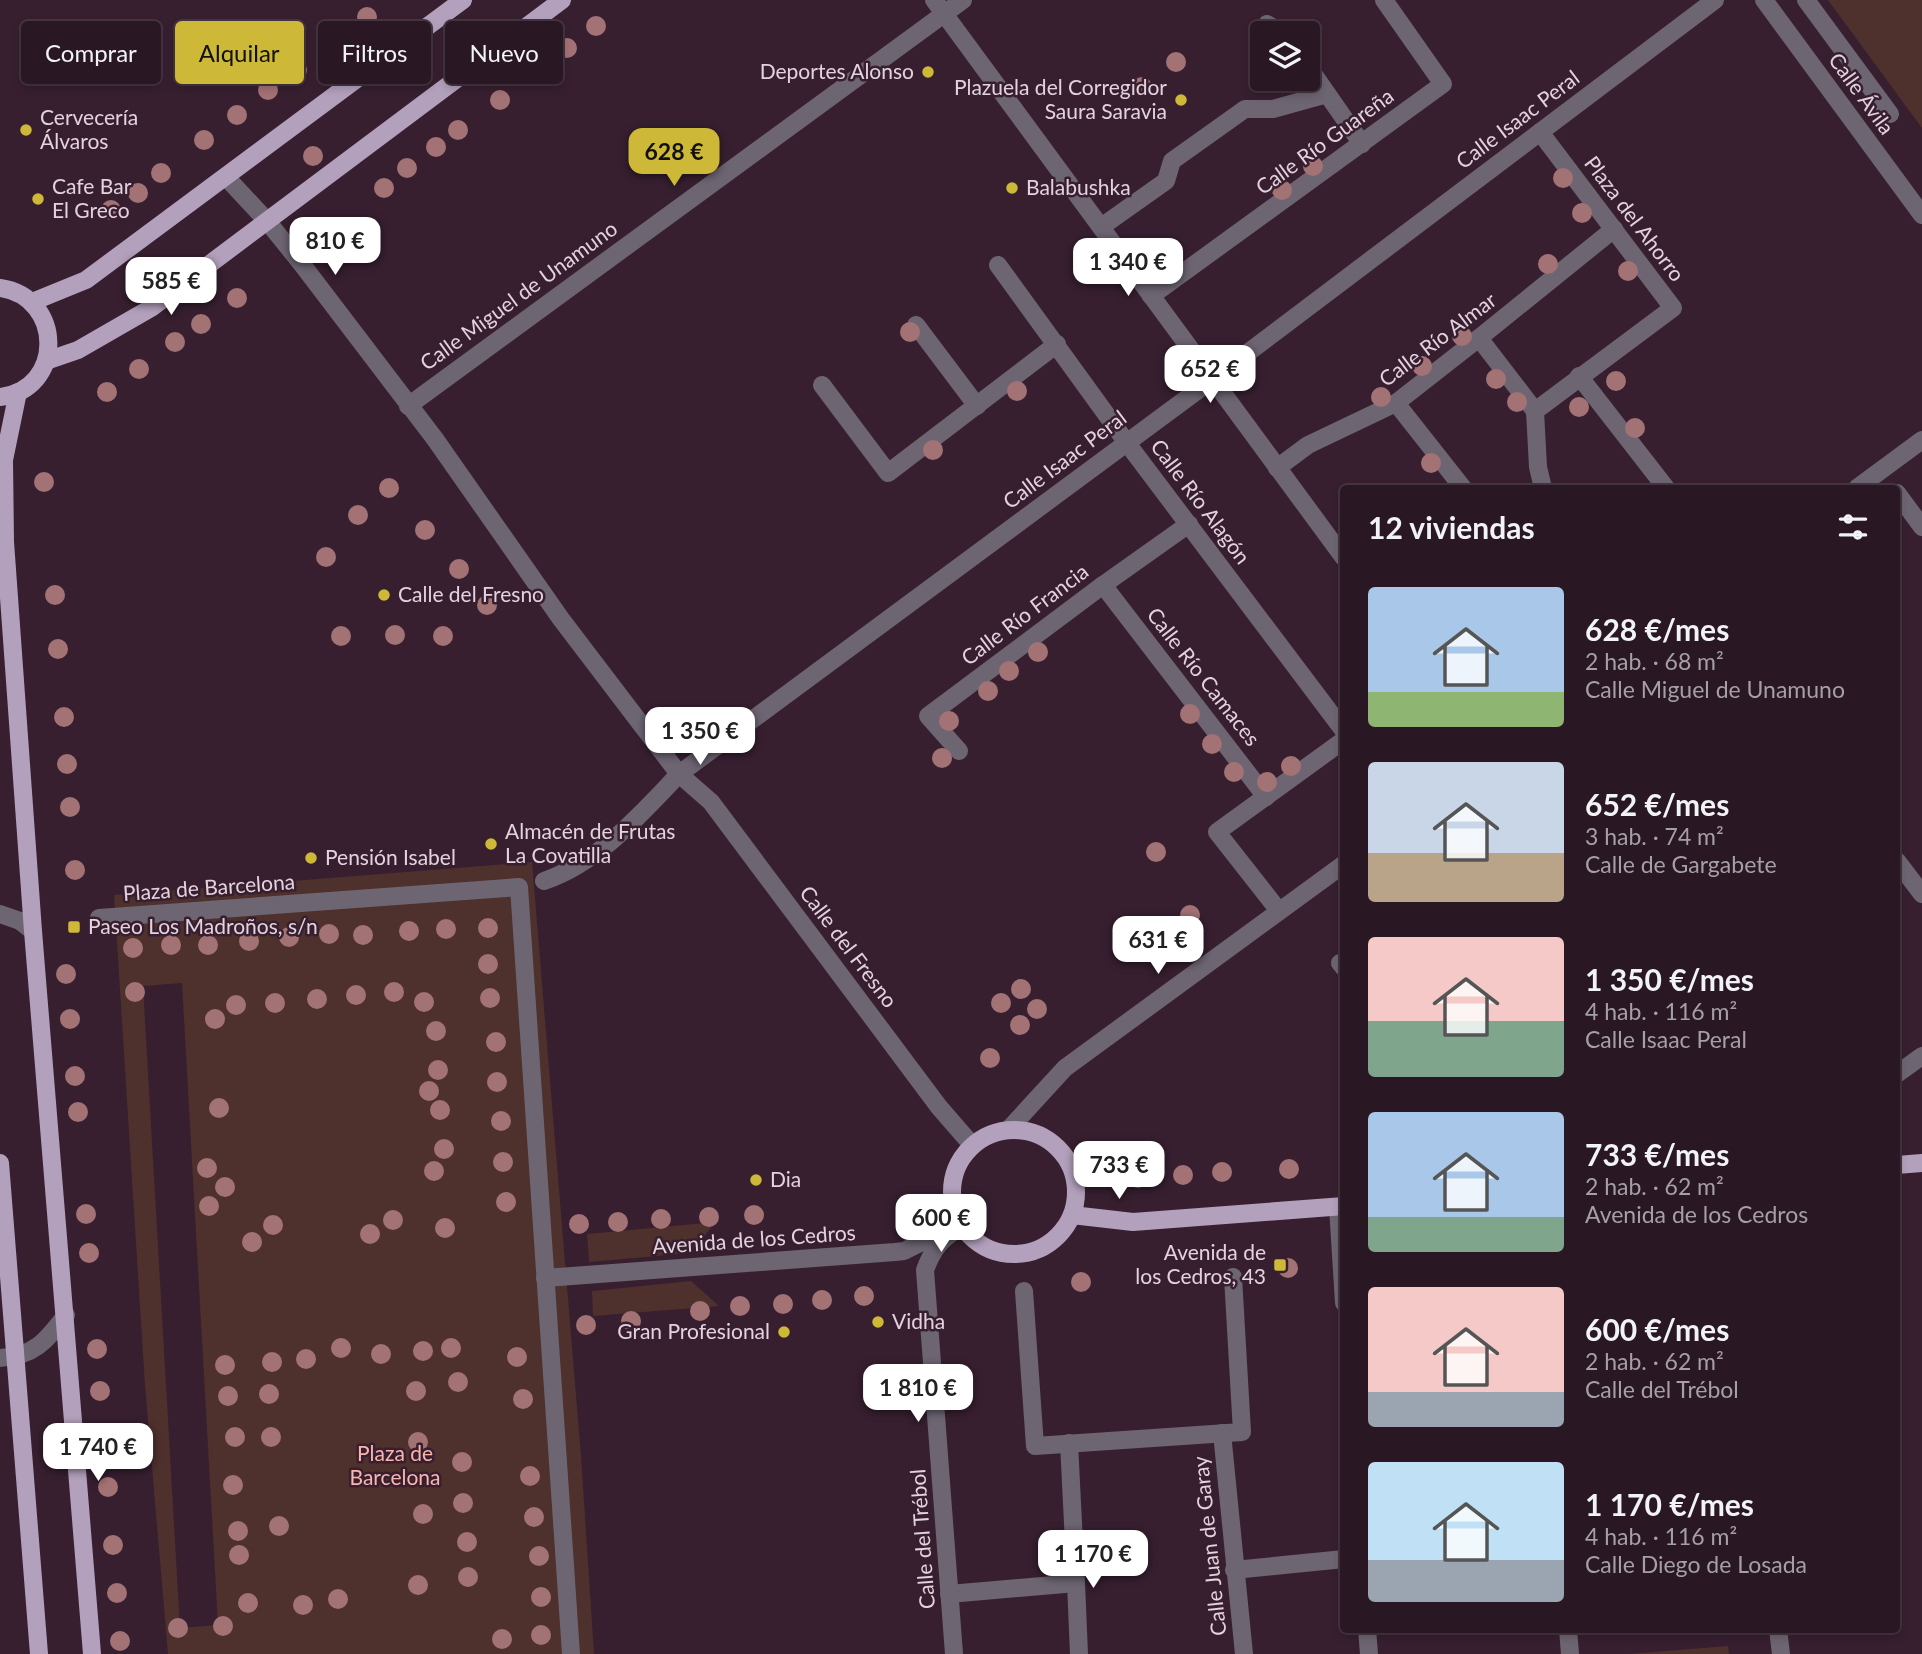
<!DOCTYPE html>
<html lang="es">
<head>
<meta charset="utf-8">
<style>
	body { margin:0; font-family:Lato,sans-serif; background:#352431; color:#f1f3f6; height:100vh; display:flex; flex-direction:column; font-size:26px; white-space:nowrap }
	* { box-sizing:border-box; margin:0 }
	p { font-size:23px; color:#a59fa6 }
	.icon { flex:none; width:38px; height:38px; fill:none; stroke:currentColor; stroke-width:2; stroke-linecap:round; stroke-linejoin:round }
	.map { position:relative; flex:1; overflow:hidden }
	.side { position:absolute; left:1340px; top:485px; width:560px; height:1148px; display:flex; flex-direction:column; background:#291724; border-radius:7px; box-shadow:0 4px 10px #0003,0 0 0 2px #453641 }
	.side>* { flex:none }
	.hud { position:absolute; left:21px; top:21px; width:665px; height:63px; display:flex; gap:14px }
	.buttons { position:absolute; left:1250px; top:21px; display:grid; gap:14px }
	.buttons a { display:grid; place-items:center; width:70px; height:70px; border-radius:7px; background:#291724; box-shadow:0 4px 10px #0003,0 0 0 2px #453641; font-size:35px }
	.price { position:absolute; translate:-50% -60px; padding:0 16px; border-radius:14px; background:#fff; color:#222; font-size:23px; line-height:46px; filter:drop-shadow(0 2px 4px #0008) }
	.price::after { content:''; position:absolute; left:50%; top:42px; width:21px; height:16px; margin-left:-10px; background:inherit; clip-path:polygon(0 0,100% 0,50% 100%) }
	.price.selected { background:#ceb838; color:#111 }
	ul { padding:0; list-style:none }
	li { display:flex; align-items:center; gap:21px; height:175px; padding:0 28px }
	li span { display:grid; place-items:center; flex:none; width:196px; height:140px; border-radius:7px; color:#555 }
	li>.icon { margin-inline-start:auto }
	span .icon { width:84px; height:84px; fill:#fffc; stroke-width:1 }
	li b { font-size:30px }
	h2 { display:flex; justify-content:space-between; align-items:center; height:84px; padding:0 28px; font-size:30px }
	.tag { padding:0 24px; border-radius:7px; background:#291724; box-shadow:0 4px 10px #0003,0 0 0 2px #453641; font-size:24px; line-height:63px }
	.tag.selected { background:#ceb838; color:#111 }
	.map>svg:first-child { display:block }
</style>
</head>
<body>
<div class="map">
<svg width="1922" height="1654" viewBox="0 0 1922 1654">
	<rect width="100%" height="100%" fill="#371f30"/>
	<!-- green -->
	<g fill="#4e302d" fill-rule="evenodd">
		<polygon points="1828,0 1922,0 1922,128"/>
		<path d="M532,862L581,1456L594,1654H168L145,1385L114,895ZM182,983L218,1625L180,1628L143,986Z"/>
		<polygon points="716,1222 690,1253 589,1262 587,1234"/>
		<polygon points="691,1281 719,1306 593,1316 592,1291"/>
		<polygon points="1728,1646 1729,1654 1629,1654"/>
	</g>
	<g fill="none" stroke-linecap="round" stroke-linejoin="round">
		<!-- minor -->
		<g stroke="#6d6572" stroke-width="18">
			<polyline points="934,0 1344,558"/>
			<polyline points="1764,0 1922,215"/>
			<polyline points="1806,0 1890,114"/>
			<polyline points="1267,24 1283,33"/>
			<polyline points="1307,65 1362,144"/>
			<polyline points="226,177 267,221 301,263 435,439 561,619 679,774 711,802 939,1107 972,1145"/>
			<polyline points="1101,227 1166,181 1172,161 1245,109 1273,109 1327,94"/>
			<polyline points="998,265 1127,443 1344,731"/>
			<polyline points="1151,296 1443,84 1384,0"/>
			<polyline points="916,325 977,406"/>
			<polyline points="1479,338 1535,411 1673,308 1540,132"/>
			<polyline points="1579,376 1666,488"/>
			<polyline points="822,385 888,473 1057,344"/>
			<polyline points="1396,403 1463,488"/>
			<polyline points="408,406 963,0"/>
			<polyline points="1535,411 1538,467 1543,488"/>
			<polyline points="1277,468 1308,445 1396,403 1479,338 1614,229"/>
			<polyline points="1857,488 1922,440"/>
			<polyline points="1897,493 1922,527"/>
			<polyline points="1103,585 1266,797"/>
			<polyline points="959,751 928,716 1103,585 1189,524"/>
			<polyline points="1897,861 1922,894"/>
			<path d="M544,881C599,862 640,815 679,774L1213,379L1715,0"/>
			<polyline points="1279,911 1217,832 1344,740"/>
			<polyline points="0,914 20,921 33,931"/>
			<polyline points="99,918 519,887 571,1654"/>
			<polyline points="1340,963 1344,968"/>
			<polyline points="1897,1074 1922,1056"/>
			<polyline points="1009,1129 1065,1068 1344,864"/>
			<polyline points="1338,1207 1344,1303"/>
			<polyline points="545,1278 895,1252 904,1251 946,1230"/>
			<polyline points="1024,1291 1035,1446 1242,1432 1233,1277"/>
			<path d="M0,1358C35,1356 46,1341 66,1315"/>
			<polyline points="1222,1433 1244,1654"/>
			<polyline points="1234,1570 1344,1559"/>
			<polyline points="1076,1583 1079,1654"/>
			<polyline points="949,1594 1076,1583 1069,1443"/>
			<polyline points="1367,1629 1369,1654"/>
			<polyline points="1568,1629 1570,1654"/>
			<polyline points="1778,1629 1781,1654"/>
			<path d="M954,1654L925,1270C933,1248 942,1238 961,1227"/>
		</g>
		<!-- major -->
		<g stroke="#b3a0bc" stroke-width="18">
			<path d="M0,288C64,297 65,390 0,397"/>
			<polyline points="32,302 86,280 463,0"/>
			<polyline points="46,361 78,350 151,308 562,0"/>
			<polyline points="18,392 4,460 5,542 33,931 92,1654"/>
			<circle cx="1014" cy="1192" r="62"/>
			<polyline points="0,1163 39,1654"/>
			<polyline points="1897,1165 1922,1163"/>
			<polyline points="1072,1215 1133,1222 1344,1206"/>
		</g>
	</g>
	<!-- trees -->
	<g fill="#a37275">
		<circle cx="367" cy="17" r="10"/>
		<circle cx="596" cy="26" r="10"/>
		<circle cx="334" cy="41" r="10"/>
		<circle cx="567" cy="48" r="10"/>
		<circle cx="1176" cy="62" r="10"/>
		<circle cx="297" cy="70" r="10"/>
		<circle cx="536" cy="71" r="10"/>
		<circle cx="1142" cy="87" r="10"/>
		<circle cx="268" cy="90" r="10"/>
		<circle cx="500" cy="100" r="10"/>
		<circle cx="237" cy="115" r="10"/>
		<circle cx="458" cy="130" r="10"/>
		<circle cx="204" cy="140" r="10"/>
		<circle cx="436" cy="147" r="10"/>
		<circle cx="313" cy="156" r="10"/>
		<circle cx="1313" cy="166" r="10"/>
		<circle cx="407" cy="168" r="10"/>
		<circle cx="161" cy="173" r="10"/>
		<circle cx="1563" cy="178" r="10"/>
		<circle cx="384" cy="188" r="10"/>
		<circle cx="1282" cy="190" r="10"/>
		<circle cx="138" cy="193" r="10"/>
		<circle cx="111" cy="210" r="10"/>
		<circle cx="1582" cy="213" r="10"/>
		<circle cx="1548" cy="264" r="10"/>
		<circle cx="1628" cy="271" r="10"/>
		<circle cx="152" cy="274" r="10"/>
		<circle cx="237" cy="298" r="10"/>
		<circle cx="201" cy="324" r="10"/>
		<circle cx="910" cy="332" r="10"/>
		<circle cx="1462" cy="336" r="10"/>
		<circle cx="175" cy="342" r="10"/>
		<circle cx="1422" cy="366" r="10"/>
		<circle cx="139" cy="369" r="10"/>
		<circle cx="1496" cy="379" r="10"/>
		<circle cx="1616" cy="381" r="10"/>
		<circle cx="1017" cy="391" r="10"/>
		<circle cx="107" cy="392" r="10"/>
		<circle cx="1381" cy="397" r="10"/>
		<circle cx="1517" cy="402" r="10"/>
		<circle cx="1579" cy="407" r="10"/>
		<circle cx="1635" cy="428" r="10"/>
		<circle cx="933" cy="450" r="10"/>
		<circle cx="1431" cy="463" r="10"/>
		<circle cx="44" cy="482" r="10"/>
		<circle cx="389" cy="488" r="10"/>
		<circle cx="358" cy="515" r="10"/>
		<circle cx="425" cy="530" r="10"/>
		<circle cx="326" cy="557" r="10"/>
		<circle cx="459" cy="569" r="10"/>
		<circle cx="55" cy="595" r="10"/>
		<circle cx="487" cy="605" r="10"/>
		<circle cx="395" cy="635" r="10"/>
		<circle cx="341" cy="636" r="10"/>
		<circle cx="443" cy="636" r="10"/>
		<circle cx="58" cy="649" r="10"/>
		<circle cx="1038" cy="652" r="10"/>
		<circle cx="1009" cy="671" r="10"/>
		<circle cx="988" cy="691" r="10"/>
		<circle cx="1190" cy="714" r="10"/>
		<circle cx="64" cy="717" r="10"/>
		<circle cx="949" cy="721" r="10"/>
		<circle cx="1212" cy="744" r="10"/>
		<circle cx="942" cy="758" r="10"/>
		<circle cx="67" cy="764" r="10"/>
		<circle cx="1291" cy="766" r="10"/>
		<circle cx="1234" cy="772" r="10"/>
		<circle cx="1267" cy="782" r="10"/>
		<circle cx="70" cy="807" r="10"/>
		<circle cx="1156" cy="852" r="10"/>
		<circle cx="75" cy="870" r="10"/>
		<circle cx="1190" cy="915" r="10"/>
		<circle cx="488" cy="928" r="10"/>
		<circle cx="446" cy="929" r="10"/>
		<circle cx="409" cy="931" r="10"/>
		<circle cx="329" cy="934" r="10"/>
		<circle cx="363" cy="935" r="10"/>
		<circle cx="289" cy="937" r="10"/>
		<circle cx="249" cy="941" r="10"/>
		<circle cx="171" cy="945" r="10"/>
		<circle cx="208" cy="945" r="10"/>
		<circle cx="133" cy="948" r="10"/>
		<circle cx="488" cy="964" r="10"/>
		<circle cx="66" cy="974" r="10"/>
		<circle cx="1021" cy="989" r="10"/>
		<circle cx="135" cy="992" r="10"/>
		<circle cx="394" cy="992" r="10"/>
		<circle cx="356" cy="995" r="10"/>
		<circle cx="490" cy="998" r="10"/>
		<circle cx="317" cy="999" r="10"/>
		<circle cx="424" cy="1002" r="10"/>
		<circle cx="275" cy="1003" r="10"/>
		<circle cx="1001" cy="1003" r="10"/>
		<circle cx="236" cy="1005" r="10"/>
		<circle cx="1037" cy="1009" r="10"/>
		<circle cx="70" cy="1019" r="10"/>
		<circle cx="215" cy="1019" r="10"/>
		<circle cx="1020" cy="1025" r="10"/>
		<circle cx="436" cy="1031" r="10"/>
		<circle cx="496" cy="1042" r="10"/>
		<circle cx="990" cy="1058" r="10"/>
		<circle cx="438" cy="1070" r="10"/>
		<circle cx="75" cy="1076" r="10"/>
		<circle cx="497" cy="1082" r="10"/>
		<circle cx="429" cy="1091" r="10"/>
		<circle cx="219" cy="1108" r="10"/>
		<circle cx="440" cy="1110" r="10"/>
		<circle cx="78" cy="1112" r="10"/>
		<circle cx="501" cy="1121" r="10"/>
		<circle cx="444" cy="1149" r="10"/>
		<circle cx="503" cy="1162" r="10"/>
		<circle cx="207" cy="1168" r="10"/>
		<circle cx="1289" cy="1169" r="10"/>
		<circle cx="434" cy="1171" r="10"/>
		<circle cx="1222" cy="1172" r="10"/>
		<circle cx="1183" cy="1175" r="10"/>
		<circle cx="1138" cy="1178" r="10"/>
		<circle cx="225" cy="1187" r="10"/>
		<circle cx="506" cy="1202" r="10"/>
		<circle cx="209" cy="1206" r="10"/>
		<circle cx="86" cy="1214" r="10"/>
		<circle cx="754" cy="1215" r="10"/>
		<circle cx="709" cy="1217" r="10"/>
		<circle cx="661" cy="1219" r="10"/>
		<circle cx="393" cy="1220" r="10"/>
		<circle cx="618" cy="1222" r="10"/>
		<circle cx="579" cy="1224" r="10"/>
		<circle cx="273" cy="1225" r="10"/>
		<circle cx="445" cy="1228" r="10"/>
		<circle cx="370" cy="1234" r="10"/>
		<circle cx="252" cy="1242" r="10"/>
		<circle cx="89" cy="1253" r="10"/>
		<circle cx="1288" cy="1268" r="10"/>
		<circle cx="1081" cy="1282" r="10"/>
		<circle cx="864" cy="1296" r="10"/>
		<circle cx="822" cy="1300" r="10"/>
		<circle cx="783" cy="1304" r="10"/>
		<circle cx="740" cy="1306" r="10"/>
		<circle cx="700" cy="1311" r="10"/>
		<circle cx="631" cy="1321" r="10"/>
		<circle cx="586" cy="1325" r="10"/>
		<circle cx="341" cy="1348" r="10"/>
		<circle cx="451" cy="1348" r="10"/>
		<circle cx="97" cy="1349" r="10"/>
		<circle cx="423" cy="1351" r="10"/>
		<circle cx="381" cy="1354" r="10"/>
		<circle cx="517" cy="1357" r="10"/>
		<circle cx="306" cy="1359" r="10"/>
		<circle cx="272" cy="1362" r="10"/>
		<circle cx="225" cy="1365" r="10"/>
		<circle cx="458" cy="1382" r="10"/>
		<circle cx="100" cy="1391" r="10"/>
		<circle cx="416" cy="1391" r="10"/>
		<circle cx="269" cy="1394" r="10"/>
		<circle cx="228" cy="1396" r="10"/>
		<circle cx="523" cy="1399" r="10"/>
		<circle cx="235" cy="1437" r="10"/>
		<circle cx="271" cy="1437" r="10"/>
		<circle cx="418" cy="1442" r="10"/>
		<circle cx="462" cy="1462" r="10"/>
		<circle cx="530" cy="1476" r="10"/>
		<circle cx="233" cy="1485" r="10"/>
		<circle cx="108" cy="1487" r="10"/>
		<circle cx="463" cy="1503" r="10"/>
		<circle cx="423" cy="1514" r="10"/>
		<circle cx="534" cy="1517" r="10"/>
		<circle cx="279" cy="1526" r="10"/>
		<circle cx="238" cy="1531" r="10"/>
		<circle cx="467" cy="1542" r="10"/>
		<circle cx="113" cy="1545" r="10"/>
		<circle cx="239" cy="1555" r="10"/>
		<circle cx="539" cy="1556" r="10"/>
		<circle cx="468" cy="1577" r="10"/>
		<circle cx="418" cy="1585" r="10"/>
		<circle cx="117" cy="1593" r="10"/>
		<circle cx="541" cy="1597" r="10"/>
		<circle cx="338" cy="1599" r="10"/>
		<circle cx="248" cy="1603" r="10"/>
		<circle cx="303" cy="1605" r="10"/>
		<circle cx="223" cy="1626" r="10"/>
		<circle cx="178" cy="1628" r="10"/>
		<circle cx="541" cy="1635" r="10"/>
		<circle cx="502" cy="1639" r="10"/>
		<circle cx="120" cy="1641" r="10"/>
	</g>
	<!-- markers -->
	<g fill="#ceb838" stroke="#371f30" stroke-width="2.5">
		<circle cx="928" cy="72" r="7"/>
		<circle cx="1181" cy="100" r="7"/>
		<circle cx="26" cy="130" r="7"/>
		<circle cx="1012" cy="188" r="7"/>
		<circle cx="38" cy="199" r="7"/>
		<circle cx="384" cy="595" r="7"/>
		<circle cx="491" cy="844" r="7"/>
		<circle cx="311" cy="858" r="7"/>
		<rect x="67" y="920" width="14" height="14" rx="3.5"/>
		<circle cx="756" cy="1180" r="7"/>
		<rect x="1273" y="1258" width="14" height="14" rx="3.5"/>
		<circle cx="878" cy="1322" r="7"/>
		<circle cx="784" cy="1332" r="7"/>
	</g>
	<g text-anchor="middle" stroke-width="5" stroke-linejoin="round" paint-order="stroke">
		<!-- poi labels -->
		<g font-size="21" fill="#e3d3de" stroke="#371f30" text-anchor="start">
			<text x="914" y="79" text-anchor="end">Deportes Alonso</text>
			<text x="1167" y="95" text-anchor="end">Plazuela del Corregidor<tspan x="1167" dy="24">Saura Saravia</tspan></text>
			<text x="40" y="125">Cervecería<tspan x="40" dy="24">Álvaros</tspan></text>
			<text x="52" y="194">Cafe Bar<tspan x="52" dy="24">El Greco</tspan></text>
			<text x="1026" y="195">Balabushka</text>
			<text x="398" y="602">Calle del Fresno</text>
			<text x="505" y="839">Almacén de Frutas<tspan x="505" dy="24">La Covatilla</tspan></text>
			<text x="325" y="865">Pensión Isabel</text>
			<text x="88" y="934">Paseo Los Madroños, s/n</text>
			<text x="770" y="1187">Dia</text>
			<text x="1266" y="1260" text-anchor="end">Avenida de<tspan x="1266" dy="24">los Cedros, 43</tspan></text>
			<text x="892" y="1329">Vidha</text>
			<text x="770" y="1339" text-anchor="end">Gran Profesional</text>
		</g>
		<!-- street labels -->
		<g font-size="21" fill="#e3d3de" stroke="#371f30">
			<text transform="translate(1861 94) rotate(54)" y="7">Calle Ávila</text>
			<text transform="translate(1518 120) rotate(-37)" y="7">Calle Isaac Peral</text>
			<text transform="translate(1325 142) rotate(-36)" y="7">Calle Río Guareña</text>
			<text transform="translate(1634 219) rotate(53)" y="7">Plaza del Ahorro</text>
			<text transform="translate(519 296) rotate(-36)" y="7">Calle Miguel de Unamuno</text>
			<text transform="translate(1438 340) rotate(-37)" y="7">Calle Río Almar</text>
			<text transform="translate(1065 460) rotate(-37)" y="7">Calle Isaac Peral</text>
			<text transform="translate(1200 502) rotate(53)" y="7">Calle Río Alagón</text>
			<text transform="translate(1025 615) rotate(-37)" y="7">Calle Río Francia</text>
			<text transform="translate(1203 677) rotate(52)" y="7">Calle Río Camaces</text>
			<text transform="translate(209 888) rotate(-4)" y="7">Plaza de Barcelona</text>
			<text transform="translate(848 947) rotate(53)" y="7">Calle del Fresno</text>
			<text transform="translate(754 1240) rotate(-4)" y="7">Avenida de los Cedros</text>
			<text transform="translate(923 1539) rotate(-94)" y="7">Calle del Trébol</text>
			<text transform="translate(1210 1546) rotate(-96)" y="7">Calle Juan de Garay</text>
		</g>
		<!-- park labels -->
		<g font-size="21" fill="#fbb5ad" stroke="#371f30">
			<text x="395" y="1461">Plaza de<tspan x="395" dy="24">Barcelona</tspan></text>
		</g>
	</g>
</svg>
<div class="buttons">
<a><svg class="icon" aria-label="layers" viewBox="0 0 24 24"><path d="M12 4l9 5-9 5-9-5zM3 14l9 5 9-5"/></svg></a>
</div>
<b class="price selected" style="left:674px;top:188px">628 €</b>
<b class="price" style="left:335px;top:277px">810 €</b>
<b class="price" style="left:1128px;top:298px">1 340 €</b>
<b class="price" style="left:171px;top:317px">585 €</b>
<b class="price" style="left:1210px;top:405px">652 €</b>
<b class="price" style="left:700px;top:767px">1 350 €</b>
<b class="price" style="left:1158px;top:976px">631 €</b>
<b class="price" style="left:1119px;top:1201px">733 €</b>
<b class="price" style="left:941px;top:1254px">600 €</b>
<b class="price" style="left:918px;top:1424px">1 810 €</b>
<b class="price" style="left:98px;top:1483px">1 740 €</b>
<b class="price" style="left:1093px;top:1590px">1 170 €</b>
<div class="hud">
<a class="tag">Comprar</a>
<a class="tag selected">Alquilar</a>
<a class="tag">Filtros</a>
<a class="tag">Nuevo</a>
</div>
<section class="side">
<h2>12 viviendas<svg class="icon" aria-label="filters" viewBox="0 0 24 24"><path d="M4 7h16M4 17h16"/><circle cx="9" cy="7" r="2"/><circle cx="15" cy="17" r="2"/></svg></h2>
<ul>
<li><span style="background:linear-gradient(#a9c7e8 75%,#8fb573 0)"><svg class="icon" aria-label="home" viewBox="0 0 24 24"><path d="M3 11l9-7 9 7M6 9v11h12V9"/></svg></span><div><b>628 €/mes</b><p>2 hab. · 68 m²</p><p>Calle Miguel de Unamuno</p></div></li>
<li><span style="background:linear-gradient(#c9d6e8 65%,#b9a48a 0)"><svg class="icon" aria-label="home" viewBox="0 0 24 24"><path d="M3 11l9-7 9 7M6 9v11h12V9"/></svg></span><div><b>652 €/mes</b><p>3 hab. · 74 m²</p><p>Calle de Gargabete</p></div></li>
<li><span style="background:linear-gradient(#f6c9c9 60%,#7fa58c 0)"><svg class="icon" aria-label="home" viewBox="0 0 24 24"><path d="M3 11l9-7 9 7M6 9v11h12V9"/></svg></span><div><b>1 350 €/mes</b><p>4 hab. · 116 m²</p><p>Calle Isaac Peral</p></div></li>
<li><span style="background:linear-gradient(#a9c7e8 75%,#7fa58c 0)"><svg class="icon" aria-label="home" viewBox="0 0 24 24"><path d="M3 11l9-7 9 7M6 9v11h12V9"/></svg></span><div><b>733 €/mes</b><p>2 hab. · 62 m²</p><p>Avenida de los Cedros</p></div></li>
<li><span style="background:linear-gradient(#f6c9c9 75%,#9aa5b1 0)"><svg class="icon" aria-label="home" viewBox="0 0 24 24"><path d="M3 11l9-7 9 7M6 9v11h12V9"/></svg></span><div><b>600 €/mes</b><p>2 hab. · 62 m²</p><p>Calle del Trébol</p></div></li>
<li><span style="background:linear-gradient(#bfe0f5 70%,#9aa5b1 0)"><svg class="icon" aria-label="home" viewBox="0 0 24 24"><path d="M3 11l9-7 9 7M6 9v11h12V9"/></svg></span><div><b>1 170 €/mes</b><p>4 hab. · 116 m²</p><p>Calle Diego de Losada</p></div></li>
</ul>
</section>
</div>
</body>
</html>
